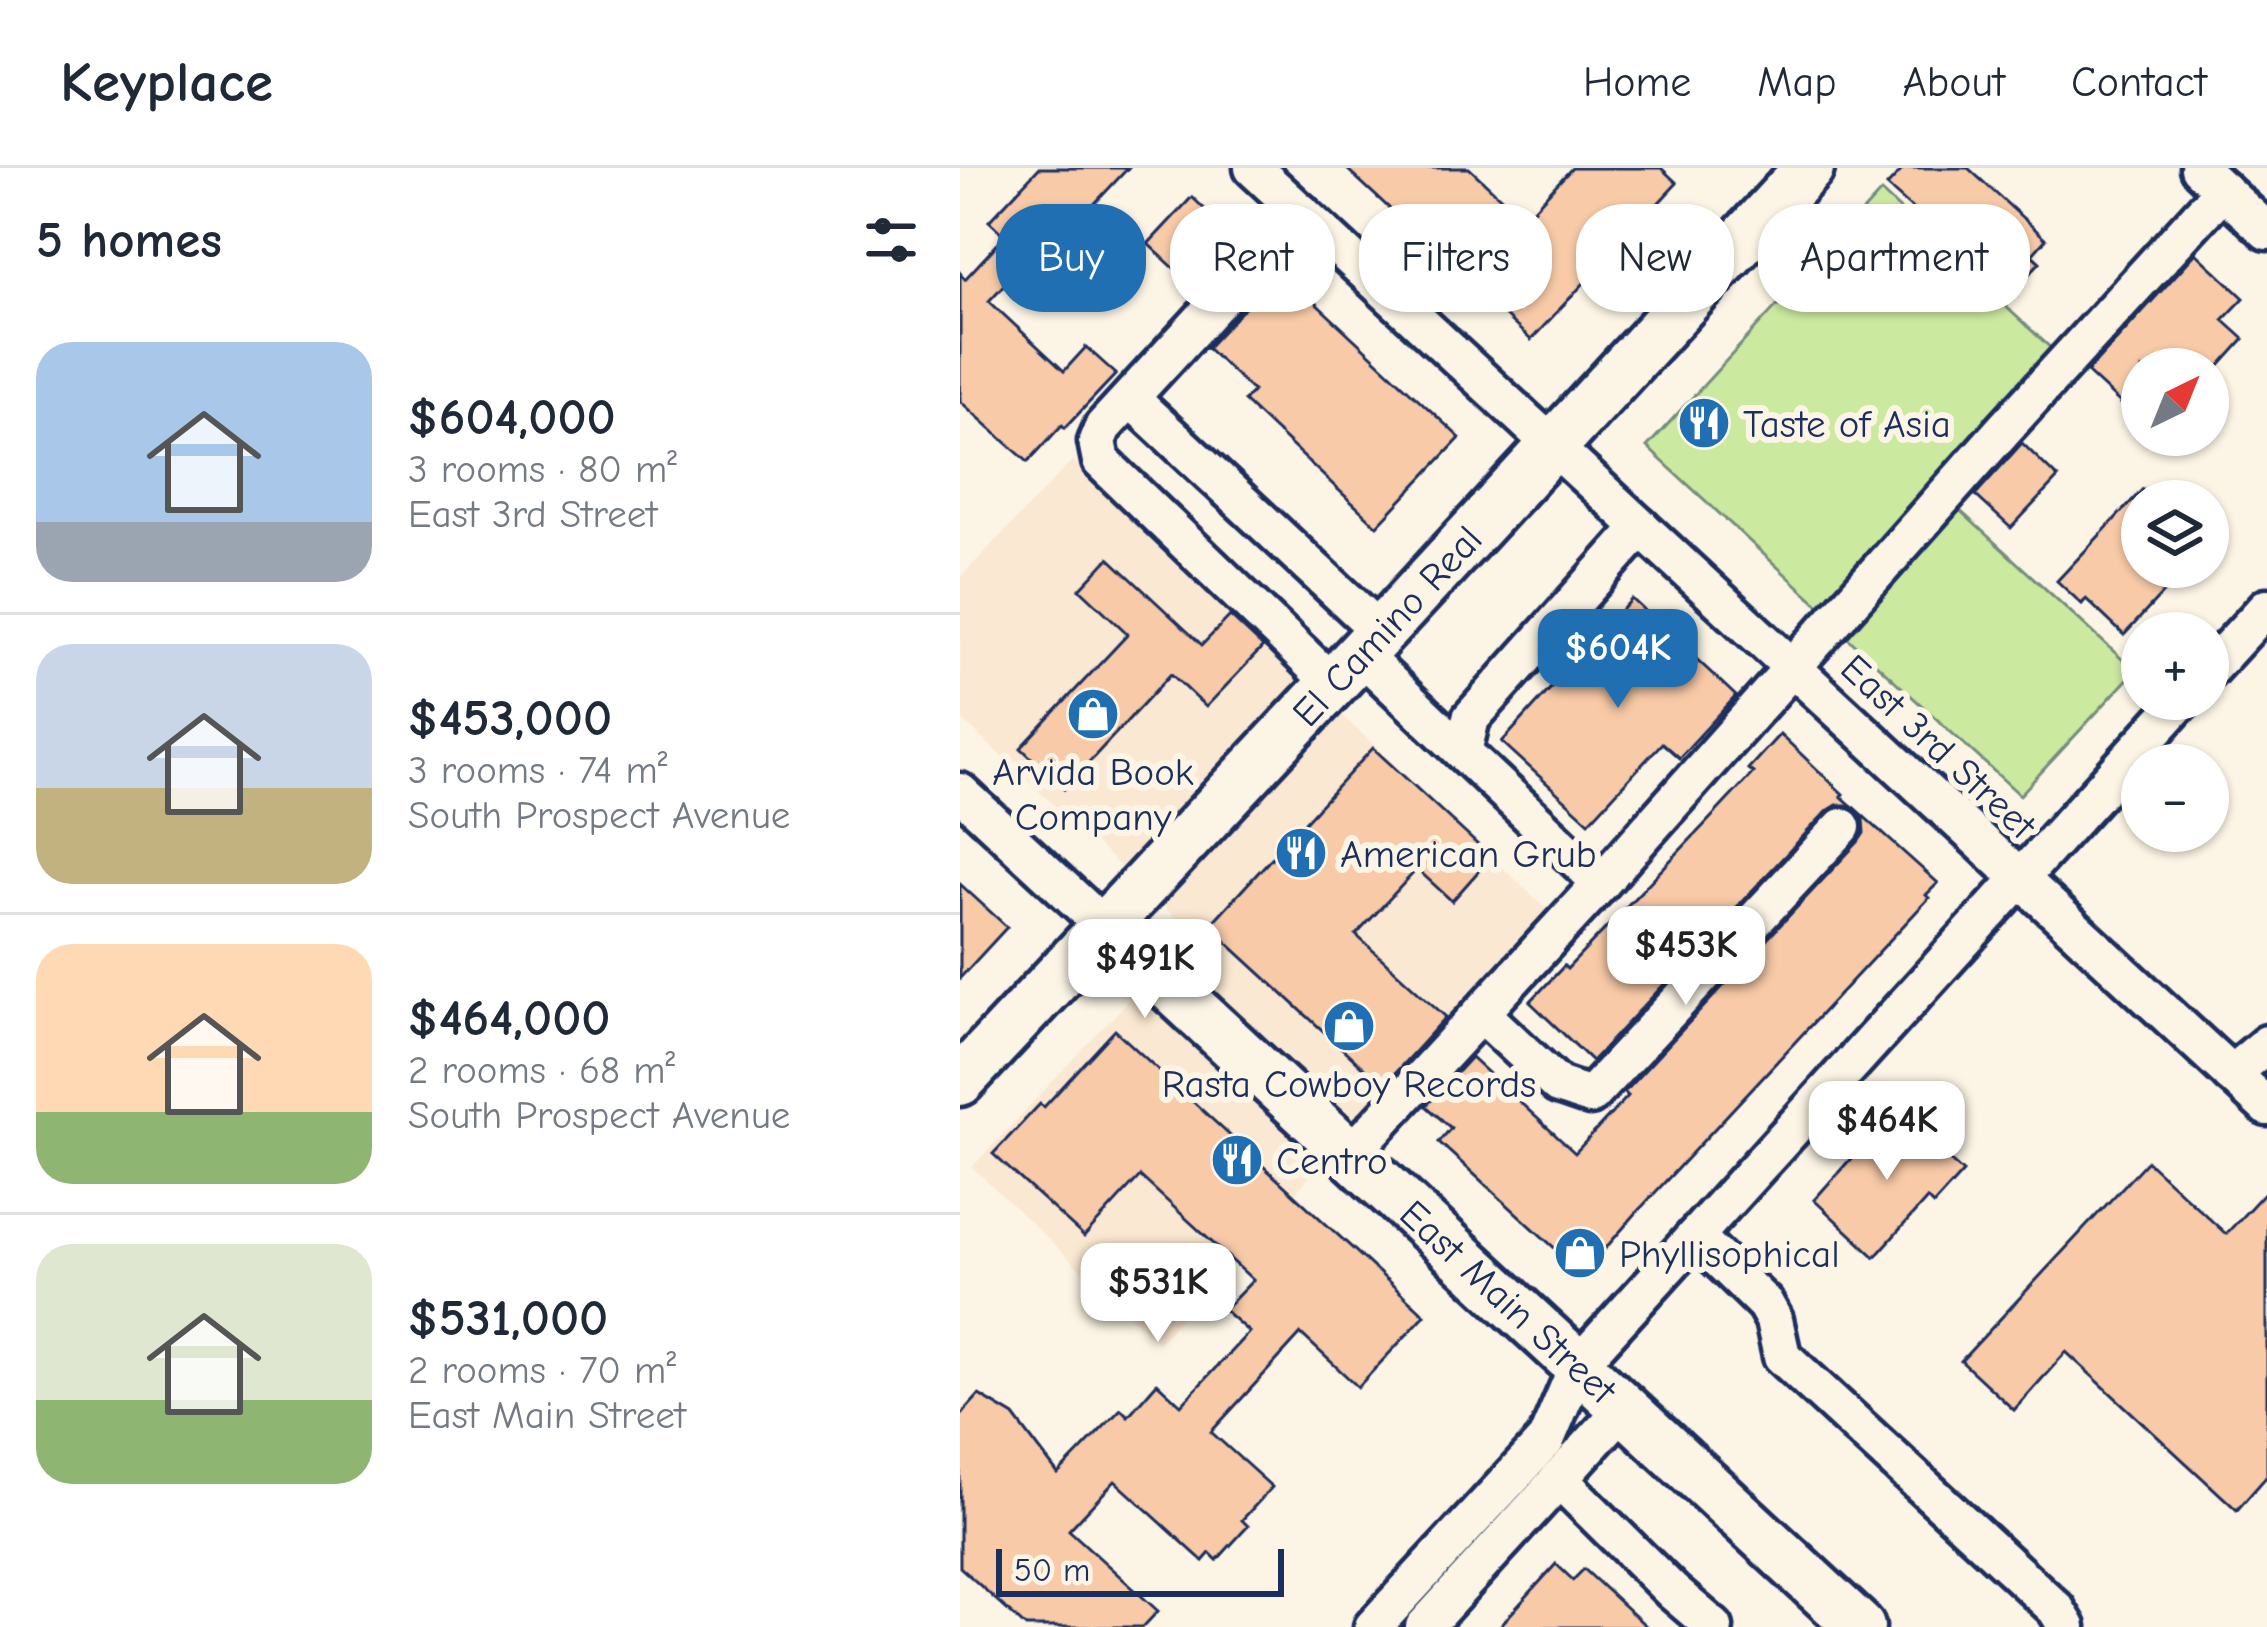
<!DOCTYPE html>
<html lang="en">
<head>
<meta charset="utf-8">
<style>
	body { margin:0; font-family:"Comic Neue",sans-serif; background:#f2f2f3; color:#1f2937; height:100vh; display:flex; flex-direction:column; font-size:45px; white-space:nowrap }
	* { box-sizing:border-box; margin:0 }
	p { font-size:39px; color:#747a83 }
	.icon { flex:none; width:66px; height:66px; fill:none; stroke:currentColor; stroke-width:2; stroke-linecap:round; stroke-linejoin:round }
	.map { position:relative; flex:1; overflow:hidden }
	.drawer { display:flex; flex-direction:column; background:#fff; width:960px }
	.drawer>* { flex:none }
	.banner { position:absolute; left:36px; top:36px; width:1089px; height:108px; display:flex; gap:24px }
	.needle { width:78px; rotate:43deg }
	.fabs { position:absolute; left:1161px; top:180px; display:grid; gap:24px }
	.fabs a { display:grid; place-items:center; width:108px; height:108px; border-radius:50%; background:#fff; box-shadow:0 3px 9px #0004; font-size:60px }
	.scale { position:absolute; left:36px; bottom:30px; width:288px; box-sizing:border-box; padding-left:12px; border:6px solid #1b2f5e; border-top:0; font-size:33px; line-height:42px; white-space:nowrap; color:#1b2f5e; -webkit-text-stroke:9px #fcf5e5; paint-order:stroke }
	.price { position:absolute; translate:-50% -102px; padding:0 27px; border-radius:24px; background:#fff; color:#222; font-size:39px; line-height:78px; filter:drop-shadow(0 3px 6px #0008) }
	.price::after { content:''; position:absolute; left:50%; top:72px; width:36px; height:27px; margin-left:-18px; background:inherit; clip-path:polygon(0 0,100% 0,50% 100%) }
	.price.current { background:#1f6fb2; color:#fff }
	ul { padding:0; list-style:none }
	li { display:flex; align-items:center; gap:36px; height:300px; padding:0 36px }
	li+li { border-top:3px solid #e0e1e3 }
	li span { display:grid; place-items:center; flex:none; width:336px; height:240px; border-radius:36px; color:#555 }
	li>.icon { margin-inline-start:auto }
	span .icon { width:144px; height:144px; fill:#fffc; stroke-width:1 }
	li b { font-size:51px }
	h2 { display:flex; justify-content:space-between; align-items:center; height:144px; padding:0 36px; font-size:51px }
	.chip { padding:0 42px; border-radius:48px; background:#fff; box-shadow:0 3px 9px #0004; font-size:42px; line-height:108px }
	.chip.current { background:#1f6fb2; color:#fff }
	header { display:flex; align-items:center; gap:72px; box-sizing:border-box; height:168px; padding:0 60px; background:#fff; border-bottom:3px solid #e0e1e3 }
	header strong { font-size:57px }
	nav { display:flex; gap:66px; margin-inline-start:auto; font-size:42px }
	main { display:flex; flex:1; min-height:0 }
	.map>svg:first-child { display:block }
</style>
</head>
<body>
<header>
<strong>Keyplace</strong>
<nav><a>Home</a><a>Map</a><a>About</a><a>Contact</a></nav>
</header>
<main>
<section class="drawer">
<h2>5 homes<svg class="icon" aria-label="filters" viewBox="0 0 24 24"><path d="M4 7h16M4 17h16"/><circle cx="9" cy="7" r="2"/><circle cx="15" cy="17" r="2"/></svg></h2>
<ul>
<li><span style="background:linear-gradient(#a9c7e8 75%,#9aa5b1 0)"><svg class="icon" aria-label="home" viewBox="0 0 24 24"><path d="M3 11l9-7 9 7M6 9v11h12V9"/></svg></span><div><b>$604,000</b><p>3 rooms · 80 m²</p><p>East 3rd Street</p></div></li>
<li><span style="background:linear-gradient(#c9d6e8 60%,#c2b280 0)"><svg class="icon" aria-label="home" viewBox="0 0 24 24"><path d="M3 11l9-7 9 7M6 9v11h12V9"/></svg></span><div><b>$453,000</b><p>3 rooms · 74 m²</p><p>South Prospect Avenue</p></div></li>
<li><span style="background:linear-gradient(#ffd9b3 70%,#8fb573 0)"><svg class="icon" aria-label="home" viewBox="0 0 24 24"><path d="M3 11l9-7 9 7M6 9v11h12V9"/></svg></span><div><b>$464,000</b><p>2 rooms · 68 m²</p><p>South Prospect Avenue</p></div></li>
<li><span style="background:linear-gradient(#dfe7d0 65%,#8fb573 0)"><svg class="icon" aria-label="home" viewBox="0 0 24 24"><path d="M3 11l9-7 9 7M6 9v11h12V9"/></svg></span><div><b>$531,000</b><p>2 rooms · 70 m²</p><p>East Main Street</p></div></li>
</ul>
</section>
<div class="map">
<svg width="1307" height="1459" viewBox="0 0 1307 1459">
	<rect width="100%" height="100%" fill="#fcf5e5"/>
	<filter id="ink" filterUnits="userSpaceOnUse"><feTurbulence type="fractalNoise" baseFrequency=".00833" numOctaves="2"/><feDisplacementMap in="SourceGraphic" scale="24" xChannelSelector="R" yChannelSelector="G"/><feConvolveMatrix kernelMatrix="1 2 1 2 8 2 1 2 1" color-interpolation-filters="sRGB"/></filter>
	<g filter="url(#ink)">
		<!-- built -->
		<polygon fill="#fbe8d2" points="113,292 591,745 198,1175 12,999 232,765 0,550 0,410"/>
		<!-- green -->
		<g fill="#cce9a0" stroke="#748c7f" stroke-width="3">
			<polygon points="921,24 1094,183 860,438 687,279"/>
			<polygon points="994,337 1175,503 1060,627 879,462"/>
		</g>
		<!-- building -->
		<g fill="#f8caa7" stroke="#1b2f5e" stroke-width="3">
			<polygon points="79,0 168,0 111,61 126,75 92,112 69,90 29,133 104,203 126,179 156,206 105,260 102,257 68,294 0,233 0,105 5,111 45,68 29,53"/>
			<polygon points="386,0 509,0 564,51 612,0 701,0 717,15 571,172"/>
			<polygon points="944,0 1008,0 1086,71 1072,87 1080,94 1049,128 927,18"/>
			<polygon points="232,29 281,76 238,122 188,76"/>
			<polygon points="1236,85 1284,130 1263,152 1284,171 1257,201 1182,201 1182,255 1127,204"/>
			<polygon points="320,102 500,270 417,358 284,233 293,223 247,180"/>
			<polygon points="1062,275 1098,310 1051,360 1015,327"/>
			<polygon points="1182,322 1182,399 1227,399 1164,467 1126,431 1122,436 1097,413"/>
			<polygon points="149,390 242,477 270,448 303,479 246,539 211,506 104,621 61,580 168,466 120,421"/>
			<polygon points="672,431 776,528 719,590 702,575 629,654 542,574"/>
			<polygon points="820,566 883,626 881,628 978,715 966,727 969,730 678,1043 623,1106 479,974 491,960 466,938 511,889 615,985 668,928 664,924 898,674 904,665 903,651 896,642 886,637 877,637 866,644 632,893 570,834 604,798 607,801 746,655 793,605 788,601"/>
			<polygon points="413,580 531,689 492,733 457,701 396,767 486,849 423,918 249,758"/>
			<polygon points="0,716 47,759 0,810"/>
			<polygon points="155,862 465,1147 398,1219 341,1166 251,1264 312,1319 282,1352 288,1358 257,1392 250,1385 243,1393 155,1313 109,1362 198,1443 183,1459 66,1459 0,1399 0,1248 19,1227 54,1248 98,1306 161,1241 168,1248 197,1215 221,1237 289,1164 264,1142 293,1112 180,1008 124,1069 33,986 80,936 84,939"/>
			<polygon points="934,942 1003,1004 973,1037 967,1031 915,1089 854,1032"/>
			<polygon points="1187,993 1266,1066 1307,1022 1307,1308 1277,1342 1106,1184 1054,1242 1001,1193"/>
			<polygon points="596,1396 613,1412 624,1401 687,1459 539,1459"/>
		</g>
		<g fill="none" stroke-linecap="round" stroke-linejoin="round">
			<!-- minor casing -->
			<g stroke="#1b2f5e" stroke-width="45">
				<g id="minor">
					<polyline points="293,0 1307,939"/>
					<polyline points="1239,0 1307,63"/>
					<polyline points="341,44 143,259 137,273 141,293 372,515"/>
					<polyline points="171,231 421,464"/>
					<polyline points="400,486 503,584"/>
					<polyline points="1248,503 1307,439"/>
					<polyline points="0,624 144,758"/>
					<polyline points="641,715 503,584 511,550 681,359"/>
					<polyline points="521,845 598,917 630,928 882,659"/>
					<polyline points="1271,906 1307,876"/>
					<polyline points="390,987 641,715 1045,260 1263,22"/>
					<polyline points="735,1068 805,1136 814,1152 822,1188 1096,1441 1107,1459"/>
					<polyline points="599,1311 713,1424 754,1459"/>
					<polyline points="413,1459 586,1272 618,1197 1223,531"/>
					<polyline points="464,1459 664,1240"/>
				</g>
			</g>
			<!-- major casing -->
			<g stroke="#1b2f5e" stroke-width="57">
				<g id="major">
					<path id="s1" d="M144,758L900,1459"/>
					<path id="s2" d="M0,913L421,464L849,0"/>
				</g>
			</g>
			<!-- minor -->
			<use href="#minor" stroke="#fcf5e5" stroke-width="36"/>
			<!-- major -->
			<use href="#major" stroke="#fcf5e5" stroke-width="48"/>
		</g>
	</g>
	<!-- icons -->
	<defs>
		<g id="restaurant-disc" transform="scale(2.7)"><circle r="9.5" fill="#1f6fb2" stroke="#fcf5e5"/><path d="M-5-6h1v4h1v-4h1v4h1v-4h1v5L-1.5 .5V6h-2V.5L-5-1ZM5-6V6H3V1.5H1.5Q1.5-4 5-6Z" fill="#fff"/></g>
		<g id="shop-disc" transform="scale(2.7)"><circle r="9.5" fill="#1f6fb2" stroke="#fcf5e5"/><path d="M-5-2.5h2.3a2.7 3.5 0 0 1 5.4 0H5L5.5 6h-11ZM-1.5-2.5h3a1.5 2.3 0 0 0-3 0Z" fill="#fff"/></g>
	</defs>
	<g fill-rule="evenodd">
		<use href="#restaurant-disc" x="744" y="255"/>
		<use href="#shop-disc" x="133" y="546"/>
		<use href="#restaurant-disc" x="341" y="685"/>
		<use href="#shop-disc" x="389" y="858"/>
		<use href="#restaurant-disc" x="277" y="992"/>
		<use href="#shop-disc" x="620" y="1085"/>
	</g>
	<g text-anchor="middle" stroke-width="12" stroke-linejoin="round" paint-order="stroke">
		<!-- poi labels -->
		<g font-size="39" fill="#1b2f5e" stroke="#fcf5e5" text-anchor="start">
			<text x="783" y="269">Taste of Asia</text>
			<text x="133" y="617" text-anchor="middle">Arvida Book<tspan x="133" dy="45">Company</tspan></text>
			<text x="380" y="699">American Grub</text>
			<text x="389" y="929" text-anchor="middle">Rasta Cowboy Records</text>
			<text x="316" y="1006">Centro</text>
			<text x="659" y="1099">Phyllisophical</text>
		</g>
		<!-- street labels -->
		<g font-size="39" fill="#1b2f5e" stroke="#fcf5e5">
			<text dy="14" stroke="none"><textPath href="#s2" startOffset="624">El Camino Real</textPath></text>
			<text transform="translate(979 578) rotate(43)" y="14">East 3rd Street</text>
			<text dy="14" stroke="none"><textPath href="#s1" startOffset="552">East Main Street</textPath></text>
		</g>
	</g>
</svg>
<div class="fabs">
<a><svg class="needle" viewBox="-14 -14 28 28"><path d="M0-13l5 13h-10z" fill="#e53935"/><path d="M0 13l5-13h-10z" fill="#747a83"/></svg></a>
<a><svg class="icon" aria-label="layers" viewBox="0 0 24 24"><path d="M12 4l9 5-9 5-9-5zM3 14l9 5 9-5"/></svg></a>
<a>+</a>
<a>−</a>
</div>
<div class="scale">50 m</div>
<b class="price current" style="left:658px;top:543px">$604K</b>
<b class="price" style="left:726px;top:840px">$453K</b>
<b class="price" style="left:185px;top:853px">$491K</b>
<b class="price" style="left:927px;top:1015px">$464K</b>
<b class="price" style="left:198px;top:1177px">$531K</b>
<div class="banner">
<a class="chip current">Buy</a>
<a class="chip">Rent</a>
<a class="chip">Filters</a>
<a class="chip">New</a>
<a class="chip">Apartment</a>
</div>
</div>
</main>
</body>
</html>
